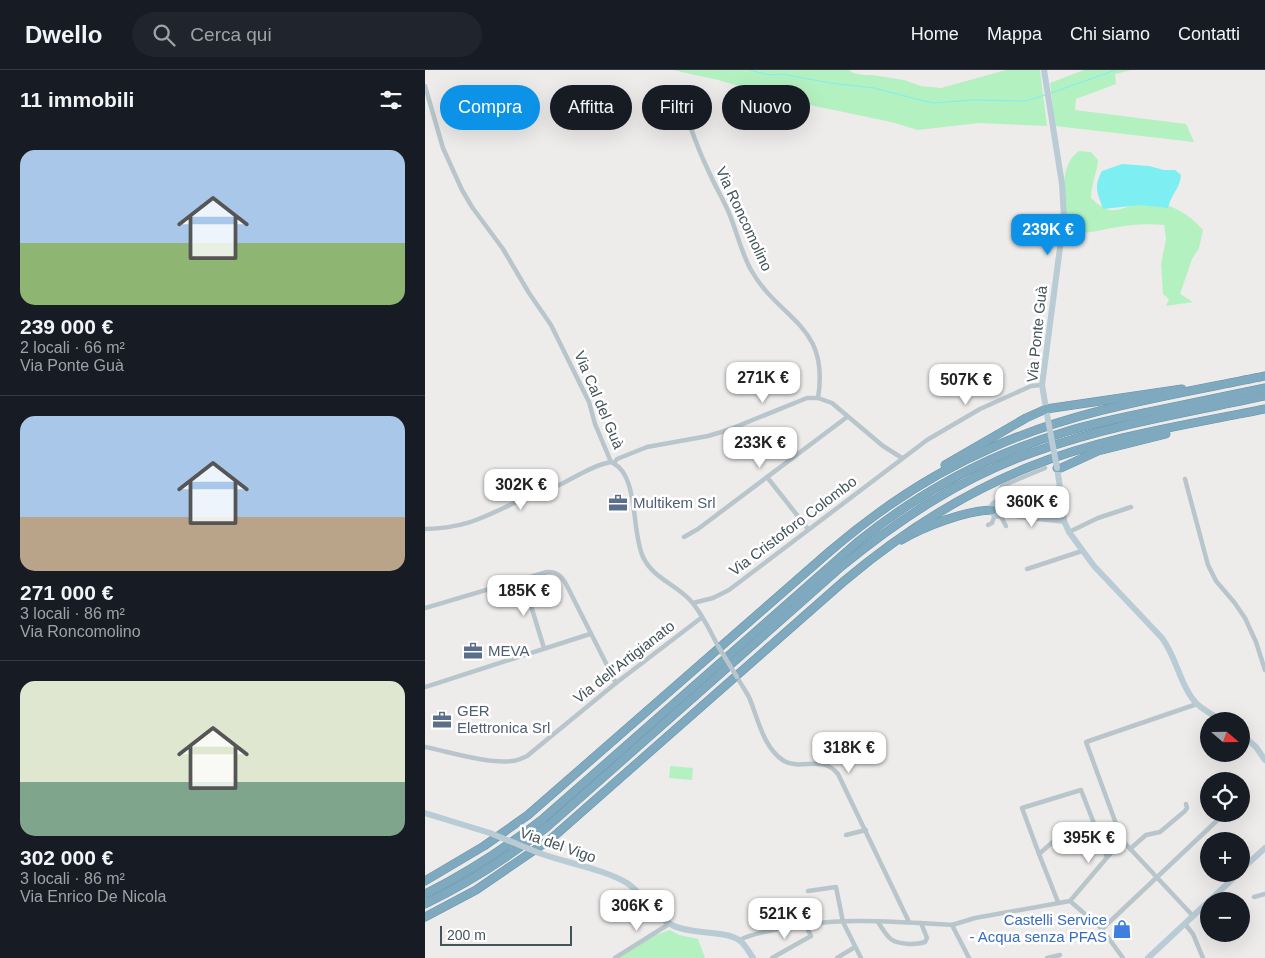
<!DOCTYPE html>
<html lang="it">
<head>
<meta charset="utf-8">
<style>
	body { margin:0; font-family:Helvetica,sans-serif; background:#20242c; color:#f1f3f6; height:100vh; display:flex; flex-direction:column; font-size:19px; white-space:nowrap }
	* { box-sizing:border-box; margin:0 }
	p { font-size:16px; color:#9ea1a6 }
	.icon { flex:none; width:28px; height:28px; fill:none; stroke:currentColor; stroke-width:2; stroke-linecap:round; stroke-linejoin:round }
	.map { position:relative; flex:1; overflow:hidden }
	.drawer { display:flex; flex-direction:column; background:#171b24; width:425px }
	.drawer>* { flex:none }
	.top-card { position:absolute; left:15px; top:15px; width:475px; height:45px; display:flex; gap:10px }
	.needle { width:32px; rotate:110deg }
	.fabs { position:absolute; left:775px; top:642px; display:grid; gap:10px }
	.fabs a { display:grid; place-items:center; width:50px; height:50px; border-radius:50%; background:#171b24; box-shadow:0 5px 20px #0002; font-size:25px }
	.scale { position:absolute; left:15px; bottom:12px; width:132px; box-sizing:border-box; padding-left:5px; border:2px solid #425359; border-top:0; font-size:14px; line-height:18px; white-space:nowrap; color:#425359; -webkit-text-stroke:4px #fff; paint-order:stroke }
	.price { position:absolute; translate:-50% -42px; padding:0 11px; border-radius:10px; background:#fff; color:#222; font-size:16px; line-height:32px; filter:drop-shadow(0 1px 2px #0008) }
	.price::after { content:''; position:absolute; left:50%; top:30px; width:15px; height:11px; margin-left:-8px; background:inherit; clip-path:polygon(0 0,100% 0,50% 100%) }
	.price.on { background:#0c92e7; color:#fff }
	ul { padding:0; list-style:none }
	li { display:grid; align-content:center; gap:10px; height:265px; padding:0 20px }
	li+li { border-top:1px solid #363941 }
	li span { display:grid; place-items:center; height:155px; border-radius:15px; color:#555 }
	li>.icon { margin-inline-start:auto }
	span .icon { width:90px; height:90px; fill:#fffc; stroke-width:1 }
	li b { font-size:21px }
	h2 { display:flex; justify-content:space-between; align-items:center; height:60px; padding:0 20px; font-size:21px }
	.chip { padding:0 18px; border-radius:22px; background:#171b24; box-shadow:0 5px 20px #0002; font-size:18px; line-height:45px }
	.chip.on { background:#0c92e7; color:#fff }
	header { display:flex; align-items:center; gap:30px; box-sizing:border-box; height:70px; padding:0 25px; background:#171b24; border-bottom:1px solid #363941 }
	header strong { font-size:24px }
	nav { display:flex; gap:28px; margin-inline-start:auto; font-size:18px }
	.search { width:350px; height:45px; background:#20242c; display:flex; align-items:center; gap:12px; box-sizing:border-box; padding:0 18px; border-radius:28px; color:#9ea1a6; font-size:19px }
	main { display:flex; flex:1; min-height:0 }
	.map>svg:first-child { display:block }
</style>
</head>
<body>
<header>
<strong>Dwello</strong>
<div class="search"><svg class="icon" aria-label="search" viewBox="0 0 24 24"><circle cx="10" cy="10" r="6"/><path d="M15 15l6 6"/></svg>Cerca qui</div>
<nav><a>Home</a><a>Mappa</a><a>Chi siamo</a><a>Contatti</a></nav>
</header>
<main>
<section class="drawer">
<h2>11 immobili<svg class="icon" aria-label="filters" viewBox="0 0 24 24"><path d="M4 7h16M4 17h16"/><circle cx="9" cy="7" r="2"/><circle cx="15" cy="17" r="2"/></svg></h2>
<ul>
<li><span style="background:linear-gradient(#a9c7e8 60%,#8fb573 0)"><svg class="icon" aria-label="home" viewBox="0 0 24 24"><path d="M3 11l9-7 9 7M6 9v11h12V9"/></svg></span><div><b>239 000 €</b><p>2 locali · 66 m²</p><p>Via Ponte Guà</p></div></li>
<li><span style="background:linear-gradient(#a9c7e8 65%,#b9a48a 0)"><svg class="icon" aria-label="home" viewBox="0 0 24 24"><path d="M3 11l9-7 9 7M6 9v11h12V9"/></svg></span><div><b>271 000 €</b><p>3 locali · 86 m²</p><p>Via Roncomolino</p></div></li>
<li><span style="background:linear-gradient(#dfe7d0 65%,#7fa58c 0)"><svg class="icon" aria-label="home" viewBox="0 0 24 24"><path d="M3 11l9-7 9 7M6 9v11h12V9"/></svg></span><div><b>302 000 €</b><p>3 locali · 86 m²</p><p>Via Enrico De Nicola</p></div></li>
</ul>
</section>
<div class="map">
<svg width="840" height="888" viewBox="0 0 840 888">
	<rect width="100%" height="100%" fill="#eeebeb"/>
	<!-- green -->
	<g fill="#b4f1c1">
		<polygon points="248,0 424,0 428,3 439,5 447,5 479,10 496,16 516,18 581,0 615,0 622,56 554,53 493,60 466,52 366,31 293,10"/>
		<polygon points="659,0 706,0 690,4 691,14 651,29 650,40 761,54 769,72 630,56 625,13"/>
		<path d="M654,81L666,82L673,90C672,103 666,115 666,128C689,151 696,135 720,133C745,132 762,142 778,160L774,178L767,189L755,224L768,232L741,236L744,229L738,224L736,194L741,169L739,155C723,153 703,155 687,158C669,161 660,166 641,160C641,136 631,97 654,81Z"/>
		<polygon points="245,696 268,698 267,710 244,708"/>
		<polygon points="245,860 254,865 273,869 280,888 193,888 225,867"/>
	</g>
	<!-- water -->
	<path fill="#7deef2" d="M697,94L724,96L739,100H750L756,105C755,119 746,124 743,138L715,135L678,139C673,123 668,118 677,101Z"/>
	<g fill="none" stroke-linecap="round" stroke-linejoin="round">
		<!-- stream -->
		<g stroke="#7deef2" stroke-width="1">
			<polyline points="325,0 344,5 357,4 405,13 449,18 507,33 548,30 601,31 620,25"/>
			<polyline points="626,23 691,0"/>
		</g>
		<!-- highway casing -->
		<g stroke="#6994aa" stroke-width="9">
			<g id="highway">
				<polyline points="520,395 601,348 621,339 757,319"/>
				<polyline points="632,398 636,398 673,381 741,364"/>
				<path d="M476,470C500,456 539,441 567,440"/>
				<path d="M0,811L59,776L103,745L404,482C453,440 506,404 566,378C652,339 748,325 840,306"/>
				<path d="M0,824C42,803 82,777 119,748L434,471C495,422 565,384 640,362C669,353 699,347 729,341C766,333 803,326 840,318"/>
				<path d="M0,834C43,813 84,787 122,757L417,496C476,448 539,406 612,381C685,355 764,342 840,326"/>
				<path d="M0,847L51,820L127,768L418,512C475,464 534,425 604,397C679,367 761,355 840,339"/>
			</g>
		</g>
		<!-- street -->
		<g stroke="#b8c6cc" stroke-width="4.5">
			<polyline points="0,16 18,78 37,120 47,137 78,179 104,223 126,255 164,332 170,354 186,392"/>
			<path d="M264,53C270,70 276,86 284,102C290,116 298,129 304,143C312,162 316,182 326,200C355,251 405,254 393,328"/>
			<path d="M188,393C214,406 206,461 218,487C228,508 250,514 265,530C277,543 285,561 293,576"/>
			<polyline points="189,393 192,389 222,377 283,366 303,360 382,328 393,328 407,333 458,376 477,388"/>
			<polyline points="342,407 383,459"/>
			<polyline points="760,409 783,495 791,511 809,532 820,548 831,572 840,600"/>
			<polyline points="573,432 577,416 620,398"/>
			<polyline points="575,445 581,456"/>
			<polyline points="563,455 567,453 570,445"/>
			<path d="M0,459C44,458 60,446 98,429C110,424 122,421 134,415C151,407 168,395 186,392"/>
			<polyline points="644,462 673,448 706,437"/>
			<polyline points="259,467 273,459 422,347"/>
			<polyline points="602,499 657,481"/>
			<polyline points="98,510 119,578"/>
			<polyline points="268,533 288,528 304,520 502,370 555,339 606,316 617,315"/>
			<path d="M0,538L122,502C132,501 137,506 141,514L191,613"/>
			<path d="M312,607C316,614 320,620 324,627C333,648 338,678 359,691C377,701 397,684 413,704L484,852"/>
			<polyline points="0,617 165,564"/>
			<path d="M0,677C25,682 63,694 87,691C93,691 97,688 102,686L191,613L276,548"/>
			<polyline points="421,765 441,760"/>
			<polyline points="705,779 721,765 735,762 760,741 762,738 761,734"/>
			<polyline points="614,784 597,738 656,720 682,787"/>
			<polyline points="383,821 411,817 418,852 436,888"/>
			<polyline points="829,827 840,824"/>
			<polyline points="645,831 697,770"/>
			<polyline points="633,832 614,784 645,757"/>
			<polyline points="768,846 697,770 661,672 772,634"/>
			<path d="M453,852C463,867 464,873 484,874C489,874 494,874 500,872L502,868L496,853"/>
			<polyline points="760,854 768,864 778,888"/>
			<polyline points="527,855 550,848 645,831 677,859 698,888"/>
			<polyline points="677,859 799,744"/>
			<path d="M315,870C324,865 334,863 344,861C403,846 467,851 527,855L544,888"/>
			<polyline points="190,888 244,854"/>
			<polyline points="347,888 386,866 380,854"/>
			<polyline points="412,888 430,877"/>
			<polyline points="622,888 635,885"/>
		</g>
		<!-- secondary -->
		<g stroke="#b9cbd4" stroke-width="6">
			<polyline points="619,0 637,114 639,147 617,315 623,350"/>
			<path d="M632,398L638,437L639,451L644,462L669,496L737,568C752,588 755,616 772,634C780,641 789,646 798,651"/>
			<circle cx="573" cy="439" r="7"/>
			<polyline points="580,442 594,446 639,451"/>
			<polyline points="816,664 831,677 840,690"/>
			<polyline points="0,743 65,763"/>
			<path d="M114,783C141,793 179,799 202,813C219,824 228,846 247,855C266,865 299,860 314,870C320,874 324,882 328,888"/>
			<polyline points="816,800 840,778"/>
			<polyline points="723,888 813,804"/>
		</g>
		<!-- highway -->
		<use href="#highway" stroke="#7ea9bf" stroke-width="8"/>
		<!-- street-bridge -->
		<polyline stroke="#b8c6cc" stroke-width="4.5" points="293,576 312,607"/>
		<!-- secondary-bridge -->
		<g stroke="#b9cbd4" stroke-width="6">
			<polyline points="623,350 632,398"/>
			<polyline points="65,763 114,783"/>
		</g>
	</g>
	<!-- icons -->
	<defs>
		<g id="office-bare" transform="scale(1.5)"><path d="M-6-3h4V-5.5h4V-3h4V5H-6ZM-1-4.5V-3h2v-1.5ZM-6 0V1H6V0Z" fill="#5c6f8a" stroke="#fff" stroke-width="2.5" paint-order="stroke"/></g>
		<g id="shop-bare" transform="scale(1.5)"><path d="M-5-2.5h2.3a2.7 3.5 0 0 1 5.4 0H5L5.5 6h-11ZM-1.5-2.5h3a1.5 2.3 0 0 0-3 0Z" fill="#3f7fe0" stroke="#fff" stroke-width="2.5" paint-order="stroke"/></g>
	</defs>
	<g fill-rule="evenodd">
		<use href="#office-bare" x="193" y="433"/>
		<use href="#office-bare" x="48" y="581"/>
		<use href="#office-bare" x="17" y="650"/>
		<use href="#shop-bare" x="697" y="859"/>
	</g>
	<g text-anchor="middle" stroke-width="5" stroke-linejoin="round" paint-order="stroke">
		<!-- street labels -->
		<g font-size="15" fill="#425359" stroke="#fff">
			<text transform="translate(319 149) rotate(65)" y="5">Via Roncomolino</text>
			<text transform="translate(612 264) rotate(-84)" y="5">Via Ponte Guà</text>
			<text transform="translate(174 330) rotate(67)" y="5">Via Cal del Guà</text>
			<text transform="translate(368 456) rotate(-37)" y="5">Via Cristoforo Colombo</text>
			<text transform="translate(199 592) rotate(-38)" y="5">Via dell'Artigianato</text>
			<text transform="translate(133 775) rotate(19)" y="5">Via del Vigo</text>
		</g>
		<!-- service labels -->
		<g font-size="15" fill="#4e5e75" stroke="#fff" text-anchor="start">
			<text x="208" y="438">Multikem Srl</text>
			<text x="63" y="586">MEVA</text>
			<text x="32" y="646">GER<tspan x="32" dy="17">Elettronica Srl</tspan></text>
		</g>
		<!-- shop labels -->
		<g font-size="15" fill="#366cbe" stroke="#fff" text-anchor="end">
			<text x="682" y="855">Castelli Service<tspan x="682" dy="17">- Acqua senza PFAS</tspan></text>
		</g>
	</g>
</svg>
<div class="fabs">
<a><svg class="needle" viewBox="-14 -14 28 28"><path d="M0-13l5 13h-10z" fill="#e53935"/><path d="M0 13l5-13h-10z" fill="#9ea1a6"/></svg></a>
<a><svg class="icon" aria-label="locate" viewBox="0 0 24 24"><circle cx="12" cy="12" r="6"/><path d="M12 2v4M12 18v4M2 12h4M18 12h4"/></svg></a>
<a>+</a>
<a>−</a>
</div>
<div class="scale">200 m</div>
<b class="price on" style="left:623px;top:186px">239K €</b>
<b class="price" style="left:338px;top:334px">271K €</b>
<b class="price" style="left:541px;top:336px">507K €</b>
<b class="price" style="left:335px;top:399px">233K €</b>
<b class="price" style="left:96px;top:441px">302K €</b>
<b class="price" style="left:607px;top:458px">360K €</b>
<b class="price" style="left:99px;top:547px">185K €</b>
<b class="price" style="left:424px;top:704px">318K €</b>
<b class="price" style="left:664px;top:794px">395K €</b>
<b class="price" style="left:212px;top:862px">306K €</b>
<b class="price" style="left:360px;top:870px">521K €</b>
<div class="top-card">
<a class="chip on">Compra</a>
<a class="chip">Affitta</a>
<a class="chip">Filtri</a>
<a class="chip">Nuovo</a>
</div>
</div>
</main>
</body>
</html>
